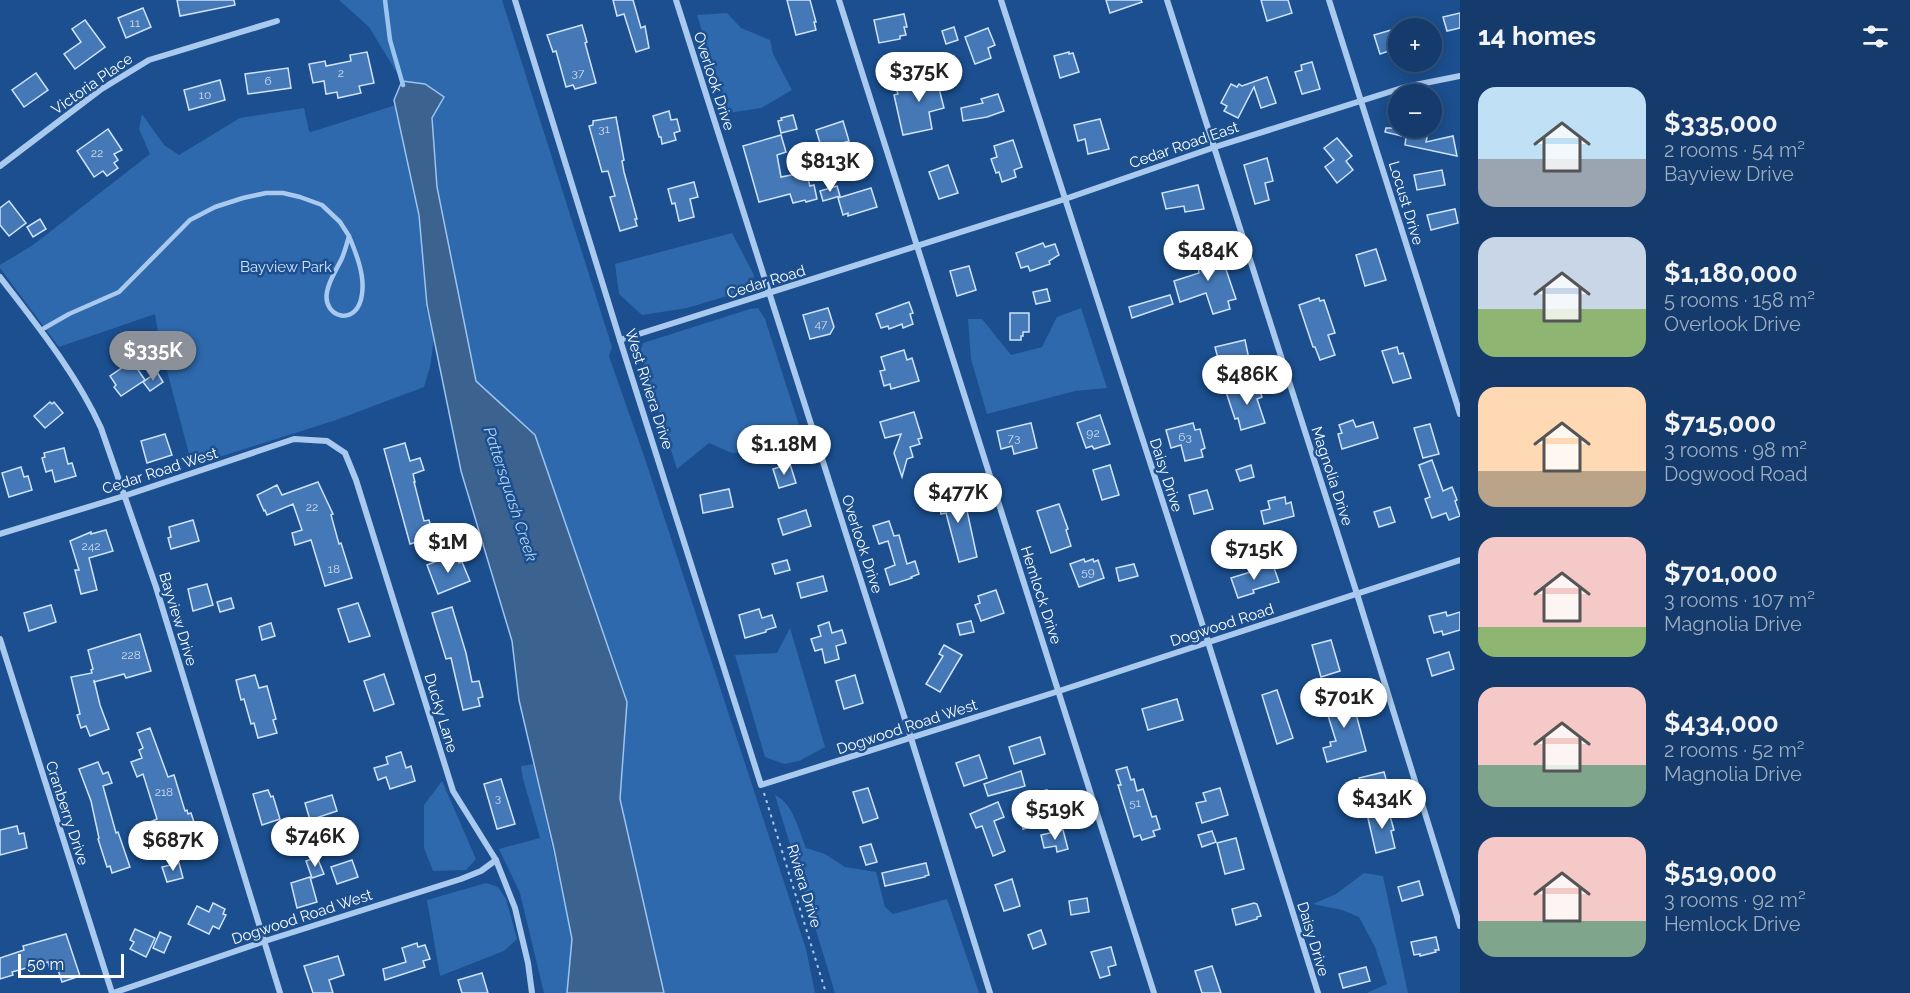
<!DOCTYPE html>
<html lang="en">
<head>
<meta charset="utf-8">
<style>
	body { margin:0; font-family:Raleway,sans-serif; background:#1d4271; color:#f1f3f6; height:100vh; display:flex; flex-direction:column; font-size:22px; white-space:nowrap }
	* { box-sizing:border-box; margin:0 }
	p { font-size:20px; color:#9dadc1 }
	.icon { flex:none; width:33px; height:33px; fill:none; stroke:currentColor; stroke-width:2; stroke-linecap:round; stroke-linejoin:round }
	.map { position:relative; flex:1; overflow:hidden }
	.panel { display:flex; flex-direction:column; background:#143b6b; width:450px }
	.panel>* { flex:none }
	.tools { position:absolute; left:1388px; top:18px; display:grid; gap:12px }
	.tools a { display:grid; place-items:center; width:54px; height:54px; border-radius:50%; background:#143b6b; box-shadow:0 3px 15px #0003,0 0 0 2px #33557e; font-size:30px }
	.scale { position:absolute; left:18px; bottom:15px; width:106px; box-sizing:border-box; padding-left:6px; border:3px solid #fff; border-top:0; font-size:16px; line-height:21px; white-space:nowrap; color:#fff; -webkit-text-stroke:4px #1b4f8f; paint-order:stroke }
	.price { position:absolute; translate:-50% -51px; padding:0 14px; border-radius:21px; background:#fff; color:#222; font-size:20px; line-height:39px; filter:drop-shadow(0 2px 3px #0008) }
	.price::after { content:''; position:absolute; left:50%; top:36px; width:18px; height:14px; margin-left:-9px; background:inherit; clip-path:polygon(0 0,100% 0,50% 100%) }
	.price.on { background:#8c9099; color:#fff }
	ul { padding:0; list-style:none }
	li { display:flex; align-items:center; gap:18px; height:150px; padding:0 18px }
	li span { display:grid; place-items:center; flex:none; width:168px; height:120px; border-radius:18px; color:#555 }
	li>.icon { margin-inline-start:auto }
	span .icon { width:72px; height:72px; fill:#fffc; stroke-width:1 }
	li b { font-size:26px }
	h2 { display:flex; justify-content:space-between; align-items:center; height:72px; padding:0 18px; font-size:26px }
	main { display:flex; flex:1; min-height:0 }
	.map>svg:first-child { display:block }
</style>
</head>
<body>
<main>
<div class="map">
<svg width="1460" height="993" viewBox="0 0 1460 993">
	<rect width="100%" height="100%" fill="#1b4f8f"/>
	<!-- green -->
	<g fill="#2e69ad">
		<polygon points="339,0 502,0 612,347 609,356 645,459 806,949 815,993 664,993 620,799 627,702 535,435 476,381 437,187 432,118 425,84 402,81 369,27"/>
		<polygon points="727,13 741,28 770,40 773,54 792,90 761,108 728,113 697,15"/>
		<polygon points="396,105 419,215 427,305 426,308 434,338 430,367 424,387 336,420 197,464 189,454 160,344 155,314 59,347 0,268 0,265 33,245 150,154 139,129 142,114 164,145 179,155 240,118 304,108 309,131 311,132"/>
		<polygon points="732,233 754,275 751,289 687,308 642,315 619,294 615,264"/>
		<polygon points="758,308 765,319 799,425 793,442 767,452 732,453 709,443 677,469 640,353 643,343 750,309"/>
		<polygon points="1081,308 1107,388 1075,391 987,414 971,359 968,319 982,319 1011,355 1042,347 1057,317"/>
		<polygon points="790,628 825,747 799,761 784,764 765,757 735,655 777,653"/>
		<polygon points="534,764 572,939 567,993 544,993 520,893 499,849 540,838 523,779 521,766"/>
		<polygon points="442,781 476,859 466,870 433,871 424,848 424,805"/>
		<path d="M775,795C793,803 799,831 806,848L825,854L845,867L876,872L885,907L893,914L947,899L979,993H835Z"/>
		<polygon points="1364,873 1383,876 1408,993 1367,993 1387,984 1375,947 1359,917 1342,910 1313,904 1336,894"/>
		<polygon points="486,883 498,887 506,899 517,939 504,951 440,976 427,900"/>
	</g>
	<!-- water -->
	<polygon fill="#3c6290" stroke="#9cc4f0" stroke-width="1.5" points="402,81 425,84 444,97 432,118 437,187 476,381 535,435 627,702 620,799 664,993 567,993 572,939 554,849 519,700 512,641 461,471 427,305 419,215 394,100"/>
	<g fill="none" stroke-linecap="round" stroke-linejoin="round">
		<!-- stream -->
		<polyline stroke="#9cc4f0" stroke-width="4.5" points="385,0 390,40 403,85"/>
	</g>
	<!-- building -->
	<g fill="#4478b7" stroke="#cfe3fa" stroke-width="1.5">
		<polygon points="177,0 234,0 235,5 180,16"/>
		<polygon points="613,0 633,0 641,28 645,26 649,48 636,52 624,14 617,16"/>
		<polygon points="787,0 810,0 816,22 814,22 816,30 796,35"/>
		<polygon points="1106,0 1141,0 1142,2 1110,13"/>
		<polygon points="1261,0 1288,0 1292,13 1267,21"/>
		<polygon points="143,8 151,27 126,38 118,18"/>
		<polygon points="1460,13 1460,28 1447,31 1443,17"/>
		<polygon points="904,14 907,27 904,27 906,35 900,36 900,39 879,43 874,20"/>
		<polygon points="85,20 105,47 75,69 64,54 81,42 72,29"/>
		<polygon points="582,25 587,42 585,43 596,83 575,89 573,85 566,87 556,51 553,52 547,35"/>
		<polygon points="954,27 958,40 946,44 942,31"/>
		<polygon points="988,28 995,45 988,48 991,58 975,64 965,37"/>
		<polygon points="1398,28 1398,48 1380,54 1374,35"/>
		<polygon points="367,52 374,83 359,86 361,93 338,98 337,92 326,94 324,81 313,83 309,64 325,61 326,66 351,61 350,55"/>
		<polygon points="1069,52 1069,54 1073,53 1079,72 1060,78 1054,56"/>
		<polygon points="1312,62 1320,89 1302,94 1295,72 1302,70 1301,65"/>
		<polygon points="288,68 291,88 248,94 245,74"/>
		<polygon points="940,68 942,80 937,81 944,108 929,112 932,129 903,135 894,95 898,94 896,88 928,79 927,70"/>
		<polygon points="36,73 48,90 24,107 12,90"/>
		<polygon points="1267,77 1276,103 1261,108 1254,87 1238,118 1224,111 1227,106 1221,103 1231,84 1237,87 1239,84 1242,86"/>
		<polygon points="220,80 225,100 189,110 184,90"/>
		<polygon points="998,94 1004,111 987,117 963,121 961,108 983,103 981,99"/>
		<polygon points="669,111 671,120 677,119 680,131 674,133 676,140 662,144 661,137 659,137 653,116"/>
		<polygon points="793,115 797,129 781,133 778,121 782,120 781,118"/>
		<polygon points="616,117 624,160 622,161 624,172 637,219 635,219 637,226 620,231 610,197 615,196 608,171 602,172 589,126 593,125 593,121"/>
		<polygon points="1100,119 1109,149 1088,154 1085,139 1078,141 1074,125"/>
		<polygon points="843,121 849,141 824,149 822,143 820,143 816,130"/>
		<polygon points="1386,128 1429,128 1426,142 1453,136 1457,156 1405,145 1406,137 1385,132"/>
		<polygon points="108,129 122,150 114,154 118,160 114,163 118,168 107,176 103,171 94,177 77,151"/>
		<polygon points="781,135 786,152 777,155 781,177 806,172 810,186 814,185 817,199 806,202 805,200 793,203 790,194 759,202 743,146"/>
		<polygon points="1337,138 1352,156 1346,161 1353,170 1337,183 1325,167 1334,160 1324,148"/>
		<polygon points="1013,140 1022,167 1014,170 1016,177 1002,182 999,172 996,173 991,159 997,157 994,146"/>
		<polygon points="1267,158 1273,181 1265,183 1269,200 1255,204 1244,165"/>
		<polygon points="948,165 958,193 939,199 929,172"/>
		<polygon points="1442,170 1445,185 1417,190 1414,175"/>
		<polygon points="694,182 698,197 690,199 694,217 679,221 675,203 672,204 668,189"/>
		<polygon points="1198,185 1204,209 1185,212 1184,206 1166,209 1162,193"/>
		<polygon points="837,186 840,196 823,201 820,191"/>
		<polygon points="871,188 877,207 848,216 848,213 843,215 838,198"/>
		<polygon points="9,201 26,223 9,236 0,225 0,208"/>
		<polygon points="1455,209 1458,223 1431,230 1427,215"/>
		<polygon points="40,219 46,229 33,237 27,227"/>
		<polygon points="1043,243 1045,247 1055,244 1059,255 1049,261 1050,264 1030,271 1028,266 1021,268 1016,253"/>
		<polygon points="1213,246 1214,251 1219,249 1236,299 1228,301 1230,309 1213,314 1206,293 1180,302 1174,281 1199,273 1197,261 1201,260 1198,251"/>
		<polygon points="1376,249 1386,280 1365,286 1356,255"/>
		<polygon points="969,266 976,290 957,296 950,271"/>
		<polygon points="1047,289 1050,301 1036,304 1033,292"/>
		<polygon points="1170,295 1173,304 1132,318 1129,307"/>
		<polygon points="1319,298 1320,301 1324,300 1335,333 1328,335 1335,355 1320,360 1315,347 1313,347 1299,305"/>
		<polygon points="909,302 913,313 910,314 913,324 903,328 902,324 889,329 888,326 881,328 876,314"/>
		<polygon points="828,308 834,327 830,334 810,339 803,315"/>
		<polygon points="1010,313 1029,313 1029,332 1023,332 1023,336 1021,336 1021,340 1010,340"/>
		<polygon points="1245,340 1249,359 1220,366 1215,347"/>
		<polygon points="1397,347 1399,354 1403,353 1411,378 1393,383 1382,351"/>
		<polygon points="904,350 907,360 912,358 919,381 891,389 890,384 884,386 880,371 885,370 881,357"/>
		<polygon points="132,361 145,380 121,396 114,387 116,385 110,376"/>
		<polygon points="157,372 163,382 150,391 143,382"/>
		<polygon points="1257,382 1262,397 1257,399 1265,423 1241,430 1238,418 1235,419 1226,392"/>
		<polygon points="50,402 52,404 54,402 63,413 45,428 34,416"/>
		<polygon points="914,412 922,438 918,439 920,444 910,447 913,457 907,459 902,477 894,453 901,434 885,438 880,422"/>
		<polygon points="1100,415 1110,444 1094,449 1092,446 1086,448 1077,423"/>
		<polygon points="1353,420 1356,427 1373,422 1378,438 1342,449 1338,434 1342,433 1339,425"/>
		<polygon points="1031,423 1037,448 1014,454 1012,446 1001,449 997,431"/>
		<polygon points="1193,423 1195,430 1200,429 1205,448 1201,450 1203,457 1185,461 1181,445 1171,448 1166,430"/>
		<polygon points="1430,424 1439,454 1423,458 1414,428"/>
		<polygon points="165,434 172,455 147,463 141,441"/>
		<polygon points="405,443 410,461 420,458 424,470 413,474 415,482 414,482 424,521 429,520 434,537 410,544 384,449"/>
		<polygon points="64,448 68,464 72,463 76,476 55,482 52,470 46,472 42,458 45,457 44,453"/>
		<polygon points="1432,460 1443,491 1452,487 1457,500 1455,501 1460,516 1449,520 1446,513 1432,518 1425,499 1430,497 1419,465"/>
		<polygon points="790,464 796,483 779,488 773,469"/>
		<polygon points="1110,465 1119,495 1102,500 1093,470"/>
		<polygon points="1251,465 1254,477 1240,481 1236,470"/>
		<polygon points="21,467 24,477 28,476 32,490 9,497 2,473"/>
		<polygon points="318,482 333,514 331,515 339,544 341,543 352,578 325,586 311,540 295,545 292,533 302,530 293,504 267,515 265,510 264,511 257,495 277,485 282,495"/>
		<polygon points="729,489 733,507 703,513 700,495"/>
		<polygon points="959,489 963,506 966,506 977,557 959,562 946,513 941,514 937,495"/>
		<polygon points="1207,490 1213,509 1194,514 1189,495"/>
		<polygon points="1285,497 1286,504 1291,502 1294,516 1264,524 1261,511 1270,509 1268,501"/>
		<polygon points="1059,504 1068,529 1066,530 1071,546 1051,553 1037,511"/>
		<polygon points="1390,507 1395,522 1379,527 1374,512"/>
		<polygon points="806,510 811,526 783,535 778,519"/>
		<polygon points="193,520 199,541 171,549 168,538 171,537 169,527"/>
		<polygon points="889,521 894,536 899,535 907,564 915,561 919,574 911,577 912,578 890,585 885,569 895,565 888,541 879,544 873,526"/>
		<polygon points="106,530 113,551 89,558 97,590 81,594 75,570 79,570 70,541 91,532 91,534"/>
		<polygon points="455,554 459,563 462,562 470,581 438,594 427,565"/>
		<polygon points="1084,559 1085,562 1093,559 1094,562 1098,560 1104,578 1079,587 1070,564"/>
		<polygon points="787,560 790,570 775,574 772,564"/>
		<polygon points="1134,564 1138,576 1119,581 1116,568"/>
		<polygon points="1273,565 1279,582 1253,590 1254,593 1238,598 1231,578"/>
		<polygon points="823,576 827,591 801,598 797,583"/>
		<polygon points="207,584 213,605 193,611 188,589"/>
		<polygon points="996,590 1004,613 981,621 975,605 980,603 978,596"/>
		<polygon points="231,598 234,608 220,612 217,602"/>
		<polygon points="358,603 370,636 349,642 338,609"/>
		<polygon points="51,605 56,622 29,631 24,613"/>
		<polygon points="452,607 466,653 472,682 479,681 483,697 478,698 480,706 463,710 451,658 446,659 432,613"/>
		<polygon points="759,609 762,618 772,615 776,627 766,630 766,632 745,638 739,615"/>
		<polygon points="1446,612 1447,616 1460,612 1460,630 1443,635 1442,631 1434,633 1429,616"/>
		<polygon points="971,621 974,632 960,635 957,624"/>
		<polygon points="829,622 832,633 842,630 846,643 836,646 839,659 825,663 822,649 815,651 811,639 821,636 818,626"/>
		<polygon points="271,623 275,636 262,640 259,627"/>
		<polygon points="140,634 151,671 126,678 124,674 94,682 94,680 100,705 109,729 90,736 86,726 81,728 77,715 80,714 71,677 92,673 91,670 93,669 88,650"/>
		<polygon points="1331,640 1340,671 1321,677 1312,645"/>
		<polygon points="944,645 962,655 940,692 926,684 943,656 939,654"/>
		<polygon points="1449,652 1454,669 1432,676 1427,659"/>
		<polygon points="384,674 394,704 374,711 364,681"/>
		<polygon points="255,675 259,688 267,686 276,719 273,720 277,733 258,738 254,723 251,724 244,699 241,700 236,680"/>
		<polygon points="855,675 863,703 844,709 836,681"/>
		<polygon points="1277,690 1293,738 1277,744 1262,695"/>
		<polygon points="1354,694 1360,713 1356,714 1366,751 1327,762 1323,748 1331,746 1330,742 1336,741 1324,703"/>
		<polygon points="1177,699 1183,720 1148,730 1142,709"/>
		<polygon points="150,728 168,777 174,775 185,811 187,810 188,814 191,813 196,828 186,830 188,836 157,846 150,822 157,819 143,774 137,777 131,762 142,758 139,750 143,748 137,733"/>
		<polygon points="1040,737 1045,754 1014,764 1009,747"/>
		<polygon points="401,752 406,768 411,766 415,781 390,789 386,777 378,780 374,768 388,764 386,757"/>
		<polygon points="979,755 987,778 964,786 956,763"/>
		<polygon points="98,762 103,774 108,772 112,783 103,786 116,833 118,832 130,867 112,873 110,866 107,867 98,839 99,838 91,801 79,769"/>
		<polygon points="1127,767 1131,780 1134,779 1137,791 1143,789 1152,817 1156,816 1160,829 1153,831 1155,836 1142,840 1140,835 1134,837 1118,785 1121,785 1116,770"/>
		<polygon points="1021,771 1025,786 988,796 984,784"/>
		<polygon points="1384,772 1388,786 1363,792 1359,778"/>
		<polygon points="501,779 515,824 497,829 484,784"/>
		<polygon points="868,788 878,818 863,823 853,792"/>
		<polygon points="1220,788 1228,815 1202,823 1196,803 1206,801 1203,793"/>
		<polygon points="268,790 271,797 273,796 280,819 262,825 253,794"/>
		<polygon points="1047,790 1050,802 1030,807 1027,795"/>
		<polygon points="332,795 337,811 310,820 305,803"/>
		<polygon points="998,802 1004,817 994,821 1005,851 993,856 982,826 976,828 970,814"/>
		<polygon points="1388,809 1394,830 1391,831 1395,848 1376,853 1367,814"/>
		<polygon points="1032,811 1036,826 1023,829 1020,814"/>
		<polygon points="17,826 19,834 24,833 27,848 0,855 0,830"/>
		<polygon points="1063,830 1068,849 1057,852 1056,846 1044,848 1041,835"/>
		<polygon points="1212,831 1216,842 1202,847 1198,835"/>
		<polygon points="1236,838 1244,869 1225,874 1217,843"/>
		<polygon points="871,844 877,862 866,865 860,847"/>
		<polygon points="317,857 324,874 312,878 306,861"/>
		<polygon points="352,860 358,877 337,884 331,867"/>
		<polygon points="179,863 183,878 167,882 162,867"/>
		<polygon points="926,863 929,875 925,876 925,877 885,886 882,873"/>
		<polygon points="310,877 317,902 297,908 291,883"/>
		<polygon points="1012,879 1020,906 1004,911 995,885"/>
		<polygon points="1419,881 1423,895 1402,901 1398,887"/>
		<polygon points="1087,898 1089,912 1071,915 1069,901"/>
		<polygon points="213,903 225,909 223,914 226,915 219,929 213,926 209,934 188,924 197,906 209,912"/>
		<polygon points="1254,903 1257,904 1261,916 1257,917 1257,919 1236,925 1232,909"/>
		<polygon points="135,929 155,938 146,957 130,949 134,942 130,940"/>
		<polygon points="1041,930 1046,944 1033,949 1028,935"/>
		<polygon points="160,932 171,937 164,953 153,948"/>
		<polygon points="66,934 80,976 62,982 57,967 50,969 48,962 12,972 13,975 0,979 0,958 24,950 23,946"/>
		<polygon points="1436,937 1439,950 1435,950 1436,952 1420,956 1420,954 1414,955 1411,942"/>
		<polygon points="417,943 418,947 425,945 430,959 423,961 425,967 385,980 383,969 406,962 402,948"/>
		<polygon points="1111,947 1116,965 1108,967 1110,975 1100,978 1091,952"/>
		<polygon points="338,956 344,975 329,980 333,993 313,993 304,966"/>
		<polygon points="1212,966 1221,993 1202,993 1195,971"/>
		<polygon points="1366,967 1370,981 1343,988 1339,974"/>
		<polygon points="482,973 488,993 462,993 458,980"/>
	</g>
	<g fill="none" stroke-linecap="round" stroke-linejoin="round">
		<!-- path -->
		<polyline stroke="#a9c9ee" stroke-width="2" stroke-dasharray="3 4.5" stroke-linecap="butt" points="764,793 826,993"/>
		<!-- service -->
		<path stroke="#a9c9ee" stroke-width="4.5" d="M41,330L69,314L119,292L190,220L215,207L243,198L266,193H283L300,197L322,205L340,222L349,236C347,243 345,251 342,258C337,269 329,280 327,292C322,318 358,328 362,294C365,275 356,253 349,236"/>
		<!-- minor -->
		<g stroke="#a9c9ee" stroke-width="6">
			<polyline points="515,0 620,340 761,785 1059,691 1460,560"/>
			<polyline points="676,0 911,738 990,993"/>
			<polyline points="839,0 1154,993"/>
			<polyline points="1001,0 1208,642 1318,993"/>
			<polyline points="1167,0 1357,594 1460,926"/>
			<polyline points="1329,0 1460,414"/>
			<polyline points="0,166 100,90 149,60 277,21"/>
			<path d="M0,277C36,324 76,373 101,428L156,587L280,993"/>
			<polyline points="620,340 1065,199 1215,147 1405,87 1460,76"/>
			<polyline points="0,534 124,496 294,439 327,441 345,453 356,480 453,791 496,860 515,908 528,963 532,993"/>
			<polyline points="0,639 112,993"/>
			<polyline points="113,993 265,941 461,879 481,871 496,860"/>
		</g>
	</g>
	<g text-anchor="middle" stroke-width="5" stroke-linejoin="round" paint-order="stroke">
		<!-- number labels -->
		<g font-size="12" fill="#d0dded">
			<text x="135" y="27">11</text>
			<text x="341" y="77">2</text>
			<text x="578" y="77">37</text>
			<text x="268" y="85">6</text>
			<text x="205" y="99">10</text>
			<text x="604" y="133">31</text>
			<text x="97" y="157">22</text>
			<text x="821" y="328">47</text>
			<text x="1093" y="437">92</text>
			<text x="1185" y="441">63</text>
			<text x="1014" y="442">73</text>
			<text x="312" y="511">22</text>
			<text x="91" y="550">242</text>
			<text x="334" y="573">18</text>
			<text x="1088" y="576">59</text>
			<text x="131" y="659">228</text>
			<text x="164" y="796">218</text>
			<text x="498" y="802">3</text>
			<text x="1135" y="807">51</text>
		</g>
		<!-- street labels -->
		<g font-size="15" fill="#fff" stroke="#1b4f8f">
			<text transform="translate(714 81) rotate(72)" y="5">Overlook Drive</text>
			<text transform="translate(92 84) rotate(-35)" y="5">Victoria Place</text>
			<text transform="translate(1184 145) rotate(-19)" y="5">Cedar Road East</text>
			<text transform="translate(1406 203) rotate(73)" y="5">Locust Drive</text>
			<text transform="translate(766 282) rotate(-17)" y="5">Cedar Road</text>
			<text transform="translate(649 389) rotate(72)" y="5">West Riviera Drive</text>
			<text transform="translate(160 471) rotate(-18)" y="5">Cedar Road West</text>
			<text transform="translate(1166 475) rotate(72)" y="5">Daisy Drive</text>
			<text transform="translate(1332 476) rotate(72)" y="5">Magnolia Drive</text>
			<text transform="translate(862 544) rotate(72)" y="5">Overlook Drive</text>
			<text transform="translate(1041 595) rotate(72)" y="5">Hemlock Drive</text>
			<text transform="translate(178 619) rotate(73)" y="5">Bayview Drive</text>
			<text transform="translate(1222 625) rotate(-18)" y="5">Dogwood Road</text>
			<text transform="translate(441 713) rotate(73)" y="5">Ducky Lane</text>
			<text transform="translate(907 727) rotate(-18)" y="5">Dogwood Road West</text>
			<text transform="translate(67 813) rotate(72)" y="5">Cranberry Drive</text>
			<text transform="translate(804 886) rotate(73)" y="5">Riviera Drive</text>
			<text transform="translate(302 917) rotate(-18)" y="5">Dogwood Road West</text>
			<text transform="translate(1313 939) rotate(73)" y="5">Daisy Drive</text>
		</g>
		<!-- park labels -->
		<g font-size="15" fill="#cfe3fa" stroke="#1b4f8f">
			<text x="286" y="272">Bayview Park</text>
		</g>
		<!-- water labels -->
		<g font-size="16" font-style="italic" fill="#b5d3f5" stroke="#1b4f8f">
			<text transform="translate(511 494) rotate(72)" y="6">Pattersquash Creek</text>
		</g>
	</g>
</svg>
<div class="tools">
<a>+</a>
<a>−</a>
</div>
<div class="scale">50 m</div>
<b class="price" style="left:919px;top:103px">$375K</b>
<b class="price" style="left:830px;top:193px">$813K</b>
<b class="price" style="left:1208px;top:282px">$484K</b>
<b class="price on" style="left:153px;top:382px">$335K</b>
<b class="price" style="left:1247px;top:406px">$486K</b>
<b class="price" style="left:784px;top:476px">$1.18M</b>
<b class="price" style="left:958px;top:524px">$477K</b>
<b class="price" style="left:448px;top:574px">$1M</b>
<b class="price" style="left:1254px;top:581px">$715K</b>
<b class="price" style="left:1344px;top:729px">$701K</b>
<b class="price" style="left:1382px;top:830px">$434K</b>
<b class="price" style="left:1055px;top:841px">$519K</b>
<b class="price" style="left:315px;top:868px">$746K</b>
<b class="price" style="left:173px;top:872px">$687K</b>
</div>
<section class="panel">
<h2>14 homes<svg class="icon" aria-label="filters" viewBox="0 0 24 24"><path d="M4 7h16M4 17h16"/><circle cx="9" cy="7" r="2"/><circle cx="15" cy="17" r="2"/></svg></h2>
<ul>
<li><span style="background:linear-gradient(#bfe0f5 60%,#9aa5b1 0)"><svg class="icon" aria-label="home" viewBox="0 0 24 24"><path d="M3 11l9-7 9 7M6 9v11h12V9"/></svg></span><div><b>$335,000</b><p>2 rooms · 54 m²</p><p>Bayview Drive</p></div></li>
<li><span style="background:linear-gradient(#c9d6e8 60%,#8fb573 0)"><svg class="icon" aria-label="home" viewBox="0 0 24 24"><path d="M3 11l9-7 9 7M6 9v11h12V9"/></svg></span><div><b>$1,180,000</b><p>5 rooms · 158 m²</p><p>Overlook Drive</p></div></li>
<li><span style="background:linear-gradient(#ffd9b3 70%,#b9a48a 0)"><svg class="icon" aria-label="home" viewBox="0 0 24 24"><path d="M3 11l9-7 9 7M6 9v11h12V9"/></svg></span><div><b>$715,000</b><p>3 rooms · 98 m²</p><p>Dogwood Road</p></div></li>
<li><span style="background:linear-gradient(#f6c9c9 75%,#8fb573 0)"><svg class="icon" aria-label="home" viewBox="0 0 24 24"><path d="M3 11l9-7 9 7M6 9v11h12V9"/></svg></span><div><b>$701,000</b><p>3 rooms · 107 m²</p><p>Magnolia Drive</p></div></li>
<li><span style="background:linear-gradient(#f6c9c9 65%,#7fa58c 0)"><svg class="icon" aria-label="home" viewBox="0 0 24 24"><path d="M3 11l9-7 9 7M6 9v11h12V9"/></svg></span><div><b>$434,000</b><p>2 rooms · 52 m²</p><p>Magnolia Drive</p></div></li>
<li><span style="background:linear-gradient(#f6c9c9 70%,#7fa58c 0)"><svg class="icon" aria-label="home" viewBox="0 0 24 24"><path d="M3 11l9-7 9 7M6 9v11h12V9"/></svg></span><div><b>$519,000</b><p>3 rooms · 92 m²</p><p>Hemlock Drive</p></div></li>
</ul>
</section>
</main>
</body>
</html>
